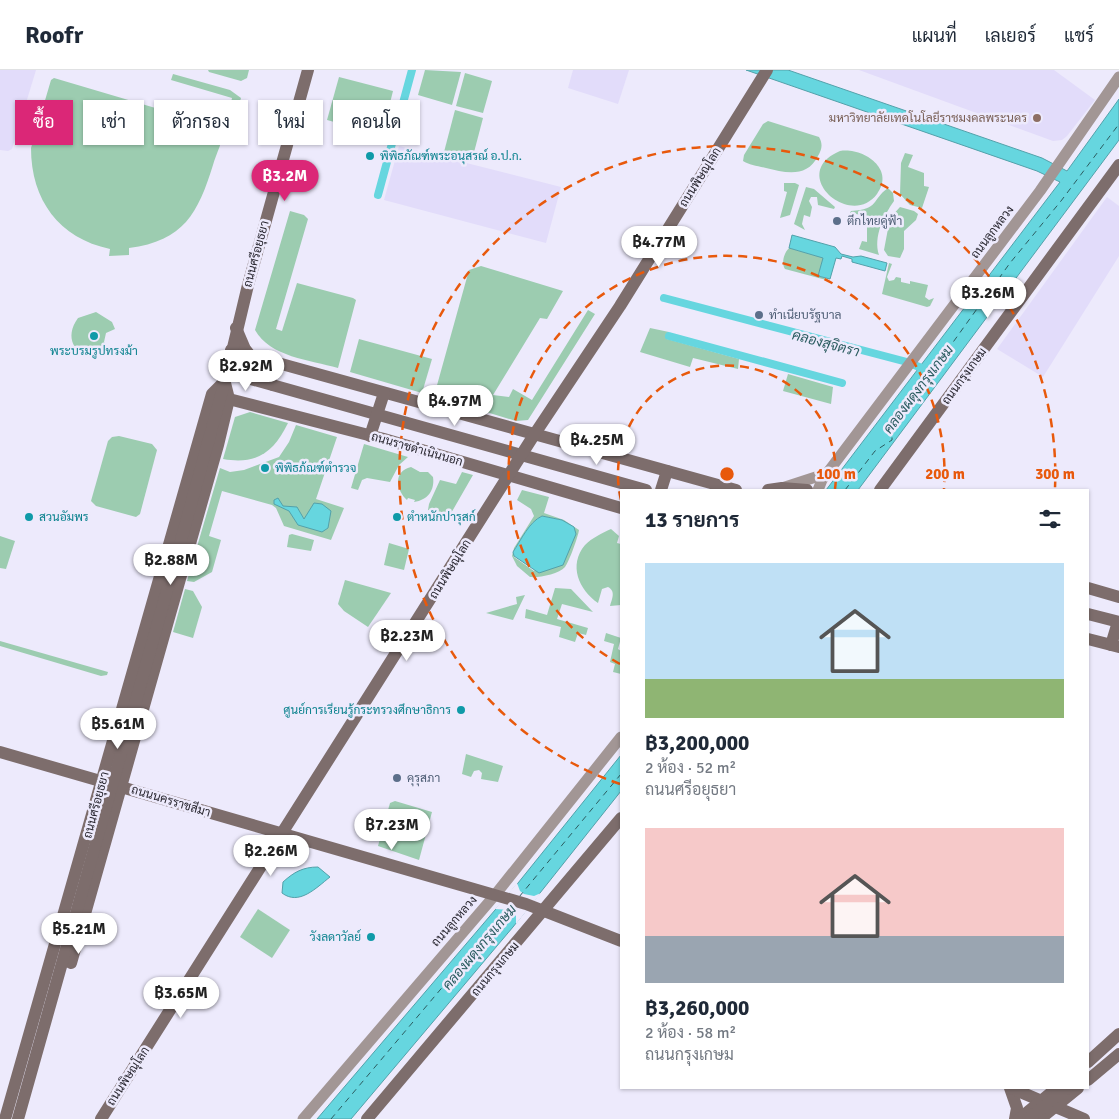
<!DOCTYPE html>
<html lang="th">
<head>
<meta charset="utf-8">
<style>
	body { margin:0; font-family:Signika,Sarabun,sans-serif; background:#f6f6f7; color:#1f2937; height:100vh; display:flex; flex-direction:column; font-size:19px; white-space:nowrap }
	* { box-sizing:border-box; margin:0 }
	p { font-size:16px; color:#747a83 }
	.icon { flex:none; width:28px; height:28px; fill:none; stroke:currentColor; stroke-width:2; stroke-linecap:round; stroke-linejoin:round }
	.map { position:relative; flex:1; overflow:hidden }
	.sheet { position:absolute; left:620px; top:419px; width:469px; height:600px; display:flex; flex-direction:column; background:#fff; border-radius:0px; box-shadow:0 1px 4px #0004 }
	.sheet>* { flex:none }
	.guide { position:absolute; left:15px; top:30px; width:475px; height:45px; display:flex; gap:10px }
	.price { position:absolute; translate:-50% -42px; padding:0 11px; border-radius:18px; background:#fff; color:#222; font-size:16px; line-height:32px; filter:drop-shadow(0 1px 2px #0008) }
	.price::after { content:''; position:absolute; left:50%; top:30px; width:15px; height:11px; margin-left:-8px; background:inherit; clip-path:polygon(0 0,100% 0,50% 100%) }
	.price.current { background:#db2777; color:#fff }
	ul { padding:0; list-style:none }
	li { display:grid; align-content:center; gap:10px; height:265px; padding:0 25px }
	li span { display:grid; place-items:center; height:155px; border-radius:0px; color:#555 }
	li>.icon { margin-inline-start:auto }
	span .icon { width:90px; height:90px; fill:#fffc; stroke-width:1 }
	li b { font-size:21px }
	h2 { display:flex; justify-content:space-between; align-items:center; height:60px; padding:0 25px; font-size:21px }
	.chip { padding:0 18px; border-radius:0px; background:#fff; box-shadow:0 1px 4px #0004; font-size:18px; line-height:45px }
	.chip.current { background:#db2777; color:#fff }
	header { display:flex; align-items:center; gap:30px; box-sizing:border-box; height:70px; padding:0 25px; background:#fff; border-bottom:1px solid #e0e1e3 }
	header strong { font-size:24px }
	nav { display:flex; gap:28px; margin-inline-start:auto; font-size:18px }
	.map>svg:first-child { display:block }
</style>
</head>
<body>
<header>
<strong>Roofr</strong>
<nav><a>แผนที่</a><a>เลเยอร์</a><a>แชร์</a></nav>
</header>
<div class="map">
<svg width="1119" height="1049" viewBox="0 0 1119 1049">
	<rect width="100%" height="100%" fill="#edeafc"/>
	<!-- built -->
	<g fill="#e2dcfa">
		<polygon points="0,0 36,0 12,79 8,81 0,80"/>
		<polygon points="573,0 629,0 618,34 568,18"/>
		<polygon points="859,0 1054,0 1095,30 1067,66 1062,70 1053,71"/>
		<polygon points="399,76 561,117 546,173 384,130"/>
		<polygon points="1107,127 1119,136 1119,186 1043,307 997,279"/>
	</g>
	<!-- green -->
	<g fill="#9cccb0" fill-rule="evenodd">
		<polygon points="208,0 249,0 247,8 241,11 209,2"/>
		<polygon points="425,0 461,2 452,35 418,25"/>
		<polygon points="465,3 492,11 483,43 456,36"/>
		<polygon points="173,4 230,20 241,28 238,39 230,37 232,28 171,10"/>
		<polygon points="339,7 393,21 382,65 327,50"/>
		<path d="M54,8L223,58C224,70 216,84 213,95C198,143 184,171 129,178V185L109,186L110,179C59,168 31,130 31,78L51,10Z"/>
		<polygon points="455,40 483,48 472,90 444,82"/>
		<path d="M768,51L819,67C823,74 822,79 818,86C807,108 786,103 766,98C758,96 749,95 743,91L744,85L763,54Z"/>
		<path d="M840,81C863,77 896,99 877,124C850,160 787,103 840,81Z"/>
		<polygon points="905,83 913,85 908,97 924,103 924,116 929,117 922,138 910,135 900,124 901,93"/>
		<polygon points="784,113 795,113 799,115 790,145 780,148 787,122 784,121"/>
		<polygon points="806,117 814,119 835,137 834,139 818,135 817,127 811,127 809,131 812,137 810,147 804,145 802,154 805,160 794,154"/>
		<path d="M888,118L893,123L894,131C884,145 873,167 879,185L859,179L862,171L867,172V156L870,157L873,147L850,143L851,141C880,139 871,130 888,118Z"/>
		<polygon points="900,137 914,141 918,144 916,150 904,161 904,179 900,188 888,186 884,180 890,148"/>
		<path d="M290,141L304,145L308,149L276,259L282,261L297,213L353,228L356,230L338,298C310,290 270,287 255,260Z"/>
		<path d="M789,178L824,188L818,205L830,211L785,199C781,193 784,183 789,178Z"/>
		<polygon points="889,193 892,194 887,207 889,211 894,210 896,207 901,208 901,212 910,214 910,211 928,215 925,227 929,230 934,228 930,236 927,237 882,224"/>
		<polygon points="481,196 563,221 547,249 540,248 493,325 509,327 513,319 532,330 588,240 595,244 528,350 516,351 434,326 469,200"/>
		<path d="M96,242L112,252L115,259L106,263L104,272L110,280C85,296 59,274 78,248Z"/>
		<polygon points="650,258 669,262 667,269 739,289 738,299 693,288 690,297 640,282"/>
		<polygon points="359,269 432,289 422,323 350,302"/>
		<polygon points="788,304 833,317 831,334 783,321"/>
		<path d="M250,342L288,353C274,382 257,395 223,389L235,347Z"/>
		<polygon points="296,355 337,367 316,429 344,438 331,470 284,456 276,438 272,435 222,421 209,466 221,470 212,502 194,512 187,511 220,398 230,402 244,400 279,387 289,372"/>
		<polygon points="119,366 152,374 157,380 140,444 136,447 96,436 91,431 108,371 112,367"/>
		<polygon points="364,374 408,387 399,395 390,412 367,408 362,410 358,420 351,418"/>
		<path d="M411,397L420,402H428L433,407C435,420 428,430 414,432L415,430L408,428L407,430C396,420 393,401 411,397Z"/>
		<polygon points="462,402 473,405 450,445 428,440 429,434 440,410 456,414"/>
		<path d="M522,420L549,427L544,443L564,450L579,460C578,467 569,492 565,497C559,504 539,508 530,507L517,496L512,486L514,478L534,446L531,439L517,430ZM542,446L562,450L574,457L534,501L514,487L513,482C521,470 529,452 542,446Z"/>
		<path d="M611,459L619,466L617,473L621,474V535L610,536C612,529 616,521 608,517L602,519L598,533C579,520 568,495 585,475C592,468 602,463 611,459Z"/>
		<polygon points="292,464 314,470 311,481 287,477 289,465"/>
		<polygon points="0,466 15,471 6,499 0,498"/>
		<polygon points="389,473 409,479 404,500 384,495"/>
		<polygon points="345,510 391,523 368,557 344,541 338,534"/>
		<polygon points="555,518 571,519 593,542 562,534 557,549 588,558 586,565 578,563 575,572 559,567 561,557 525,548 526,539 547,545"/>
		<polygon points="185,519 193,521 202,537 193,568 173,562"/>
		<polygon points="525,525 513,550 486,543 517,534 516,527"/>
		<polygon points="606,563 621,568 618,579 621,581 621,604 613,602 615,594 610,592 614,574 604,571"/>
		<polygon points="0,571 108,602 107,605 101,606 0,576"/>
		<polygon points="466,684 503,696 498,712 481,709 482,703 479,700 474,701 471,707 462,704"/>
		<polygon points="395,731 432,742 419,790 378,776 390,733"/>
		<polygon points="258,839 290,860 272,888 240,867"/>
	</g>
	<!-- water -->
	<g fill="#66d6df" stroke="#53a1aa">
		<polygon points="746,0 788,0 1042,88 1067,101 1119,29 1119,70 858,420 826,420 1060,112 1037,101"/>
		<polygon points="792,165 835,177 841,184 853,187 861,186 887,193 885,201 852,192 852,189 842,186 841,189 836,188 830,209 818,206 823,188 789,178"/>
		<polygon points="278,428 283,436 297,437 304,449 314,433 322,434 331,441 328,458 322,462 298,455 289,441 274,434 274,430"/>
		<path d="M542,446L562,450L574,457L576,464L563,495L539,503L514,486L513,482C521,470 529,452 542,446Z"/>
		<polygon points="621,685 621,721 513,857 351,1049 317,1049 518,813"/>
		<path d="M318,797L330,807C316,818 299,836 282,823L283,812C294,802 303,797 318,797Z"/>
	</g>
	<!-- pier -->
	<polygon fill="#edeafc" points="517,813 520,821 524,824 534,826 541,823 516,854 516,846 510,840 495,839"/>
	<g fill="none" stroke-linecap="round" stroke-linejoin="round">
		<!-- canal -->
		<g stroke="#66d6df" stroke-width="8">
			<polyline points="378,125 412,0"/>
			<polyline points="664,228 907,292 929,301"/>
			<polyline points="669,266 842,313"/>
		</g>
		<!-- ferry -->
		<g stroke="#2c5d61" stroke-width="1" stroke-dasharray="6 5" stroke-linecap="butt">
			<polyline points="845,420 875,381 892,370 892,362 905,339 1010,193 1061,131 1119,54"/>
			<polyline points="519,827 621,704"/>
			<polyline points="331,1049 511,836"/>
		</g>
		<!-- tertiary -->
		<g stroke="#a29695" stroke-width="11">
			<polyline points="782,418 828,403"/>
			<polyline points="818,420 822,410 1040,121 1119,7"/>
			<polyline points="303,1049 495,825 621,667"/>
		</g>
		<!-- secondary -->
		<g stroke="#7d6d6c" stroke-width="12">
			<polyline points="236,258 245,279 273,315"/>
			<polyline points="231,280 736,420"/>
			<polyline points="226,302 646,420"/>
			<polyline points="221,327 384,369 621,438"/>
			<polyline points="370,366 384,323"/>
			<polyline points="661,420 667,401"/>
			<polyline points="768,420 782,418 807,420"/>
			<polyline points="880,420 1119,95"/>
			<polyline points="1088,518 1119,527"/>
			<polyline points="1088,544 1119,552"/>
			<polyline points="1088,569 1119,577"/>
			<polyline points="1111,575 1118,552"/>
			<polyline points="0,682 526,834 621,871"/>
			<polyline points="71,893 218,375 229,329 225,313"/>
			<polyline points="1088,992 1119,964"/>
			<polyline points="1088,1010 1119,984"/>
			<polyline points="1010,1018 1017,1038 1015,1049"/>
			<polyline points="1011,1018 1084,1049"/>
			<polyline points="5,1049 212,324 225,311"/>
			<polyline points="18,1049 170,510 225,311 248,215 308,0"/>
			<polyline points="101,1049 534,365 620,236 767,0"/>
			<polyline points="367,1049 621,748"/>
			<polyline points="1019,1049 1057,1018"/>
			<polyline points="1040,1049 1078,1018"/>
		</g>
		<!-- secondary-bridge -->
		<polyline stroke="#7d6d6c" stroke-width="12" points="1028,1049 1067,1018"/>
	</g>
	<!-- distance rings -->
	<g fill="none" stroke="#e8590c" stroke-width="2.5" stroke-dasharray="9 6">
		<path d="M621 430A109 109 0 1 1 835 419"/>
		<path d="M620 594A218 218 0 1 1 944 419"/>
		<path d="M620 714A328 328 0 1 1 1055 418"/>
	</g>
	<!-- markers -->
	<circle fill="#8d6e63" stroke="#edeafc" stroke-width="2" cx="1037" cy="48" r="5"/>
	<g fill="#0f9aa8" stroke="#edeafc" stroke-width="2">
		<circle cx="370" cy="86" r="5"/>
		<circle cx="94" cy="266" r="5"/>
		<circle cx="265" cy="398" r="5"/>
		<circle cx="29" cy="447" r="5"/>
		<circle cx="397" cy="447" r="5"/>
		<circle cx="461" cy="640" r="5"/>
		<circle cx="371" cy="867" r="5"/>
	</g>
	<g fill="#5c6f8a" stroke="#edeafc" stroke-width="2">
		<circle cx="837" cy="151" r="5"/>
		<circle cx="759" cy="245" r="5"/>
		<circle cx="397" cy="708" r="5"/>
	</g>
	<g text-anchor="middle" stroke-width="5" stroke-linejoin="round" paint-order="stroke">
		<!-- education labels -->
		<g font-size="12" fill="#785e54" stroke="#edeafc" text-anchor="end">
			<text x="1027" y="52">มหาวิทยาลัยเทคโนโลยีราชมงคลพระนคร</text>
		</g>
		<!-- culture labels -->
		<g font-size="12" fill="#0d838f" stroke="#edeafc" text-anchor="start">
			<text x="380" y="90">พิพิธภัณฑ์พระอนุสรณ์ อ.ป.ก.</text>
			<text x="94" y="285" text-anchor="middle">พระบรมรูปทรงม้า</text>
			<text x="275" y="402">พิพิธภ้ณฑ์ตำรวจ</text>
			<text x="39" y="451">สวนอัมพร</text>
			<text x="407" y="451">ตำหนักปารุสก์</text>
			<text x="451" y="644" text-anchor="end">ศูนย์การเรียนรู้กระทรวงศึกษาธิการ</text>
			<text x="361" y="871" text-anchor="end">วังลดาวัลย์</text>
		</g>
		<!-- street labels -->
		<g font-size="12" fill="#28262f" stroke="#edeafc">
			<text transform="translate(700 107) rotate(-58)" y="4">ถนนพิษณุโลก</text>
			<text transform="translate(992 162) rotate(-53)" y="4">ถนนลูกหลวง</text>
			<text transform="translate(256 184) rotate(-75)" y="4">ถนนศรีอยุธยา</text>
			<text transform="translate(964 306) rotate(-54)" y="4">ถนนกรุงเกษม</text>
			<text transform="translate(417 379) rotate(16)" y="4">ถนนราชดำเนินนอก</text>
			<text transform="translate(450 499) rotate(-58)" y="4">ถนนพิษณุโลก</text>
			<text transform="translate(171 731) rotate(17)" y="4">ถนนนครราชสีมา</text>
			<text transform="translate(96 735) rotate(-75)" y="4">ถนนศรีอยุธยา</text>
			<text transform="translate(454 851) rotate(-49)" y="4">ถนนลูกหลวง</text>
			<text transform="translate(495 899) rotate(-50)" y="4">ถนนกรุงเกษม</text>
			<text transform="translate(128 1006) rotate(-57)" y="4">ถนนพิษณุโลก</text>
		</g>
		<!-- service labels -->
		<g font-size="12" fill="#4e5e75" stroke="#edeafc" text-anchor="start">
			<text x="847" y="155">ตึกไทยคู่ฟ้า</text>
			<text x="769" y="249">ทำเนียบรัฐบาล</text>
			<text x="407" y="712">คุรุสภา</text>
		</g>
		<!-- water labels -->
		<g font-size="14" font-style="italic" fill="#2c5d61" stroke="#edeafc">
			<text transform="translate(826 273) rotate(15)" y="5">คลองสุจิตรา</text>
			<text transform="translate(918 319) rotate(-53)" y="5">คลองผดุงกรุงเกษม</text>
			<text transform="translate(479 877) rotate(-50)" y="5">คลองผดุงกรุงเกษม</text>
		</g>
	</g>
	<circle cx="727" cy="404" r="8" fill="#e8590c" stroke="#edeafc" stroke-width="2.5"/>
	<g font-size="15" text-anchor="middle" font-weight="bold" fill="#e8590c" stroke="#edeafc" stroke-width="5" stroke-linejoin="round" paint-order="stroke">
		<text x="836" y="409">100 m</text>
		<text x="945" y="409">200 m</text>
		<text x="1055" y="409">300 m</text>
	</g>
</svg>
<b class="price current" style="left:285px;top:132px">฿3.2M</b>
<b class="price" style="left:659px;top:198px">฿4.77M</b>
<b class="price" style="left:988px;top:249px">฿3.26M</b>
<b class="price" style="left:246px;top:322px">฿2.92M</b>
<b class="price" style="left:455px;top:357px">฿4.97M</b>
<b class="price" style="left:597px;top:396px">฿4.25M</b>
<b class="price" style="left:171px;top:516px">฿2.88M</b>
<b class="price" style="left:407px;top:592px">฿2.23M</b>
<b class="price" style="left:118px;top:680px">฿5.61M</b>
<b class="price" style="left:392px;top:781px">฿7.23M</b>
<b class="price" style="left:271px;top:807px">฿2.26M</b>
<b class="price" style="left:79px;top:885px">฿5.21M</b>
<b class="price" style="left:181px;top:949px">฿3.65M</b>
<div class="guide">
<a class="chip current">ซื้อ</a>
<a class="chip">เช่า</a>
<a class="chip">ตัวกรอง</a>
<a class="chip">ใหม่</a>
<a class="chip">คอนโด</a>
</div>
<section class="sheet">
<h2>13 รายการ<svg class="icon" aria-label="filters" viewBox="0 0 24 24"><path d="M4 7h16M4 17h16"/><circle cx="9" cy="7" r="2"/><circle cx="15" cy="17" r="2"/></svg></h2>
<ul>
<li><span style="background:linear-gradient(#bfe0f5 75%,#8fb573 0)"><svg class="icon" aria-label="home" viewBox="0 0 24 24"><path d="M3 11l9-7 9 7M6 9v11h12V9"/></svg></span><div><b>฿3,200,000</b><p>2 ห้อง · 52 m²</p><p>ถนนศรีอยุธยา</p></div></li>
<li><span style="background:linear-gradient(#f6c9c9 70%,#9aa5b1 0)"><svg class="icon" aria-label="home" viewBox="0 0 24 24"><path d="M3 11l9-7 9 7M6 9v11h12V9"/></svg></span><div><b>฿3,260,000</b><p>2 ห้อง · 58 m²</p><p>ถนนกรุงเกษม</p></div></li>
</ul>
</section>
</div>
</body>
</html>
